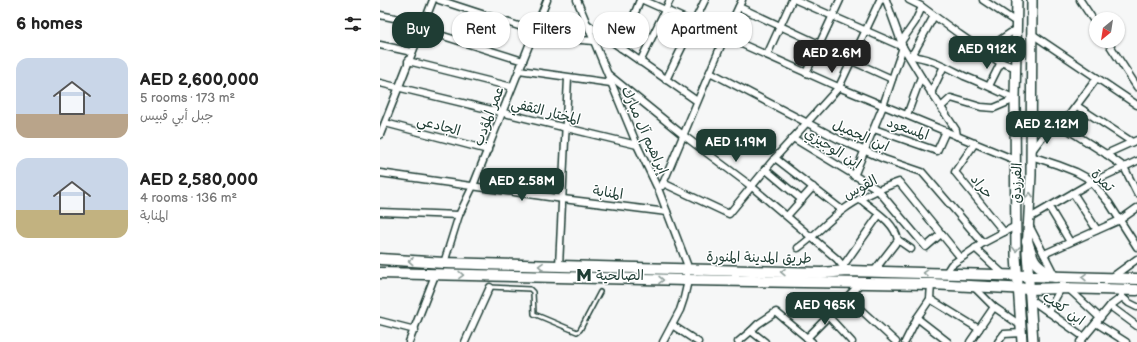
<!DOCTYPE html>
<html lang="en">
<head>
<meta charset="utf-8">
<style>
	body { margin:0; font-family:"Balsamiq Sans","Playpen Sans Arabic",sans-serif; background:#f2f2f2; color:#222; height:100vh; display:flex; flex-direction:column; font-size:15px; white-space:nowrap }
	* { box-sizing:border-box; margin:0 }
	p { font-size:13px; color:#767676 }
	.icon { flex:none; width:22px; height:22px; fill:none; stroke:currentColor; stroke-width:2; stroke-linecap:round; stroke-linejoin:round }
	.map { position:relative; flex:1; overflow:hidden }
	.sheet { display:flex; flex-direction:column; background:#fff; width:380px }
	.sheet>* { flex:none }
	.banner { position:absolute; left:12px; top:12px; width:380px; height:36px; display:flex; gap:8px }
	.needle { width:26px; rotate:210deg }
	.tools { position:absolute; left:709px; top:12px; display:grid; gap:8px }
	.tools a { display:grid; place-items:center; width:36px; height:36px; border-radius:50%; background:#fff; box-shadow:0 1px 3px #0004; font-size:20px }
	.price { position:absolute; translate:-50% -34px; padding:0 9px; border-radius:8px; background:#1f3d34; color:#fff; font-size:13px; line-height:26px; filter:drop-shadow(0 1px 2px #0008) }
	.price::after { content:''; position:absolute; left:50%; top:24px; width:12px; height:9px; margin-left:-6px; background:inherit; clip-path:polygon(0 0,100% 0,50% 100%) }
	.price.selected { background:#222; color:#fff }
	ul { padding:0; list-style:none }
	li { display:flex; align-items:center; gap:12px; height:100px; padding:0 16px }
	li span { display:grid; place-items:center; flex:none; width:112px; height:80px; border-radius:12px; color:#555 }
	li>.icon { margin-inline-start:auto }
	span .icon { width:48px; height:48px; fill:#fffc; stroke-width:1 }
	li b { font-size:17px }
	h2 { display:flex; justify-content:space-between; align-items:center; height:48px; padding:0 16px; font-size:17px }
	.chip { padding:0 14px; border-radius:16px; background:#fff; box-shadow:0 1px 3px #0004; font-size:14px; line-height:36px }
	.chip.selected { background:#1f3d34; color:#fff }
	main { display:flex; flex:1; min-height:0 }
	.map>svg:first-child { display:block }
</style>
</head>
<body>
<main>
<section class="sheet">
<h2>6 homes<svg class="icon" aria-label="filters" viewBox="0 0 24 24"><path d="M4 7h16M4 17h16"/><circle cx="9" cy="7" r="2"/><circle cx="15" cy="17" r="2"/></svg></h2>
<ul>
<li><span style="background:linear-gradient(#c9d6e8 70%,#b9a48a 0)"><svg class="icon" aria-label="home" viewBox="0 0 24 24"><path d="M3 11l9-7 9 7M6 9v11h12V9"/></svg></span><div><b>AED 2,600,000</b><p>5 rooms · 173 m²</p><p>جبل أبي قبيس</p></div></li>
<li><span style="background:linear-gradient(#c9d6e8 65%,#c2b280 0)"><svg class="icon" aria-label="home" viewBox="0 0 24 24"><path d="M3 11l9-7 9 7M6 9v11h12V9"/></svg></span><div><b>AED 2,580,000</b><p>4 rooms · 136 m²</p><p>المنابة</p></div></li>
</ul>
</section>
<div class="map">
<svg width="757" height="342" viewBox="0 0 757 342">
	<rect width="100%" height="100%" fill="#f6f7f7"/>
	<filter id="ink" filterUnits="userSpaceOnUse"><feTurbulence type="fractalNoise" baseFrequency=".025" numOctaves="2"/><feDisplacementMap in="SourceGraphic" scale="8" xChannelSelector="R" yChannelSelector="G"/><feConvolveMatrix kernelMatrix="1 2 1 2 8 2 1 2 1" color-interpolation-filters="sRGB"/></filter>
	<g filter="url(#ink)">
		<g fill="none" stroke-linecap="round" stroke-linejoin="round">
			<!-- lane casing -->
			<g stroke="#1f3d34" stroke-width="6">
				<polyline id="lane" points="110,287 150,289 153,292 154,314 197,332 200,330 220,292"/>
			</g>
			<!-- street casing -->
			<g stroke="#1f3d34" stroke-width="9">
				<g id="street">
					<polyline points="59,0 154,31"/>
					<polyline points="197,0 257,145 279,191 307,264 307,285 304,298 300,310 283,342"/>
					<polyline points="263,0 456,86 635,160"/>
					<polyline points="416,0 523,47 503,106 474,176"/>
					<polyline points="506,0 523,47 545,83 576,130 577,136"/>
					<polyline points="529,0 541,6 579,34 618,61 636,68"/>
					<polyline points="603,0 636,22"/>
					<polyline points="700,0 716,24"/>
					<polyline points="359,7 439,44"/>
					<polyline points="0,15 43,24"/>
					<polyline points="207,24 317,101"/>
					<polyline points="41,29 143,61"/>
					<polyline points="652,34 757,105"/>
					<polyline points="152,36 214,41"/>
					<polyline points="727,41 757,87"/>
					<polyline points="521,42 535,22 542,7"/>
					<polyline points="0,45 32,52"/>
					<polyline points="241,48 260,0"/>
					<polyline points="604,51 636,29"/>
					<polyline points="387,55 412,0"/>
					<path d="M529,56C549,57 566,67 584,76C602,83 618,91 635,99"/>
					<polyline points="529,56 534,52 554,16"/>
					<polyline points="28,61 132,87"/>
					<polyline points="472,61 512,79"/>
					<polyline points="260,62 290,0"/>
					<polyline points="139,70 231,83"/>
					<polyline points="330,72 458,139 504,159 542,172 603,243"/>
					<polyline points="426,73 460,0"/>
					<polyline points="229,75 303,135 371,186 457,259 467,271"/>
					<polyline points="286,80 325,0"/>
					<polyline points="0,83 257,145"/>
					<polyline points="609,86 621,62"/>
					<polyline points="551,93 564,66"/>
					<polyline points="697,106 752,142"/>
					<polyline points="561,107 571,98 601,107 614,108 635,99"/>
					<polyline points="527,115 541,77"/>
					<polyline points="5,123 108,150"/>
					<polyline points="681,126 717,78"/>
					<polyline points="494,129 557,151 566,131"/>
					<polyline points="0,135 53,0"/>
					<polyline points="413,138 497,189 546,247 561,234"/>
					<polyline points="595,143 575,172 624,232 636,226"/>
					<polyline points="651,152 674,121 726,154 744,167 757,193"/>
					<polyline points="726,154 757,140"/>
					<polyline points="651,156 678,165 696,172 709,179 729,203 757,247"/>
					<polyline points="395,158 462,210"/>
					<polyline points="385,169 422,200"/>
					<polyline points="0,173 183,199 287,212"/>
					<polyline points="283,183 349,214 395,158 459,87 500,0"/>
					<polyline points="282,186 345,36 362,0"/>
					<polyline points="693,193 717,230"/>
					<path d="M480,199C494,211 514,221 518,240"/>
					<polyline points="669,207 690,242"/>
					<polyline points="0,212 79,215"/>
					<polyline points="407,216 433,187"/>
					<polyline points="648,219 712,182 757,161"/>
					<polyline points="649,225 675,276"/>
					<path d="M418,248C434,237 447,221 463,210C480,197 499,189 519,182L581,258"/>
					<polyline points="595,248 623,274"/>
					<polyline points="664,254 740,220 757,208"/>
					<polyline points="64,263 79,215 93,186 167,0"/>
					<polyline points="179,266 188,78"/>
					<polyline points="463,266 499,215"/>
					<polyline points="494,271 518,240 531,249"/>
					<polyline points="566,273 571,265 603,243 624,232"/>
					<polyline points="731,278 757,259"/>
					<polyline points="593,286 614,307 640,325"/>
					<polyline points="689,289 720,318"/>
					<polyline points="467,297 516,342"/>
					<polyline points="742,297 749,303 757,307"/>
					<polyline points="550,299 599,329"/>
					<polyline points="650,299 704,337"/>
					<polyline points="426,300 448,316 472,342"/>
					<polyline points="730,306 757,326"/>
					<polyline points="668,312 681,288"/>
					<polyline points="537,318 568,342"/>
					<polyline points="0,321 35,330"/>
					<polyline points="716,323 746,342"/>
					<polyline points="292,325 318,342"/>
					<polyline points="427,338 481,283"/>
					<polyline points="29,342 55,275"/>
					<polyline points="85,342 110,287"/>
					<polyline points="358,342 371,331"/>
					<polyline points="385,342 371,331 378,324 396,312 432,342"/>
					<polyline points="525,342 537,318 550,299 551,284"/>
					<polyline points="590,342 614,307"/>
					<polyline points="618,342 624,334 642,333"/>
					<polyline points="700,342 730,306 742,297 742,290"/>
				</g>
			</g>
			<!-- secondary casing -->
			<g stroke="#1f3d34" stroke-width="12">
				<g id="secondary">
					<polyline points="637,0 635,98 636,256 642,342"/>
					<polyline points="652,0 651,175 647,252 653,342"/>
				</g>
			</g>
			<!-- primary casing -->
			<g stroke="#1f3d34" stroke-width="13">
				<g id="primary">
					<path d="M647,241C654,265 655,264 675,277"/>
					<polyline points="0,259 64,263 441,273 467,271 757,279"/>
					<polyline points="0,273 307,280 551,284 649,289 681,288 757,290"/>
				</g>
			</g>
			<!-- lane -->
			<use href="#lane" stroke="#fff" stroke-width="3"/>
			<!-- street -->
			<use href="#street" stroke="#fff" stroke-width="6"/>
			<!-- secondary -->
			<use href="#secondary" stroke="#fff" stroke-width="9"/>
			<!-- primary -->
			<use href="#primary" stroke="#fff" stroke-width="10"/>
		</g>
		<!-- one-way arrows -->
		<defs><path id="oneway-chevron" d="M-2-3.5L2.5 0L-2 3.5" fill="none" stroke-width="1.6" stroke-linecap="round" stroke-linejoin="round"/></defs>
		<g stroke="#8f9e9a">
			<use href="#oneway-chevron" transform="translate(650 195) rotate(-87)"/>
			<use href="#oneway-chevron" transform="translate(636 249) rotate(90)"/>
			<use href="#oneway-chevron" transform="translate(31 261) rotate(-176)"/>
			<use href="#oneway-chevron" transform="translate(161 266) rotate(-178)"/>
			<use href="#oneway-chevron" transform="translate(403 272) rotate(-179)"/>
			<use href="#oneway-chevron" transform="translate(546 273) rotate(-179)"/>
			<use href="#oneway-chevron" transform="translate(81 275) rotate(1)"/>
			<use href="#oneway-chevron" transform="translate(704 277) rotate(-179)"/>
			<use href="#oneway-chevron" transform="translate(281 280) rotate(1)"/>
		</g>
	</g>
	<!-- icons -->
	<defs>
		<g id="metro-bare" transform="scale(1.2)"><path d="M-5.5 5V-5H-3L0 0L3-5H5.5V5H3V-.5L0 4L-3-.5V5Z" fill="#1f3d34" stroke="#fff" stroke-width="2.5" paint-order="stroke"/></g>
	</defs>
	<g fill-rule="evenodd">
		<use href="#metro-bare" x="204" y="275"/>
	</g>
	<g text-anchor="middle" stroke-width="3" stroke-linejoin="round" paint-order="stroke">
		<!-- street labels -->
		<g font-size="14" fill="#1f3d34" stroke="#fff">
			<text transform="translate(166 111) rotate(14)" y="5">المختار الثقفي</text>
			<text transform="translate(108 116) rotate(-69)" y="5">عمر المؤدب</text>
			<text transform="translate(59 125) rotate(15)" y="5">الجادعي</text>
			<text transform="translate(528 128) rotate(19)" y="5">المسعود</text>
			<text transform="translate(265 130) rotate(66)" y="5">إبراهيم آل مبارك</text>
			<text transform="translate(481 135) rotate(24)" y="5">ابن الجميل</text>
			<text transform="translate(453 148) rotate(32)" y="5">ابن الوجيزي</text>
			<text transform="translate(723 180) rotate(44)" y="5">تمرة</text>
			<text transform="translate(636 183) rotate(-88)" y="5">الفرزدق</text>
			<text transform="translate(602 186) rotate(51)" y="5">حراد</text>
			<text transform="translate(480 187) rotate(-28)" y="5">القوس</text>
			<text transform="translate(228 192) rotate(7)" y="5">المنابة</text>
			<text transform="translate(379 257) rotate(1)" y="5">طريق المدينة المنورة</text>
			<text transform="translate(684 308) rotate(35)" y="5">ابن كعب</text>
		</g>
		<!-- poi labels -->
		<g font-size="14" fill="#1f3d34" stroke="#fff" text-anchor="start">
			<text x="216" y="280">الصالحية</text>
		</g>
	</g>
</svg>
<div class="tools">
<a><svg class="needle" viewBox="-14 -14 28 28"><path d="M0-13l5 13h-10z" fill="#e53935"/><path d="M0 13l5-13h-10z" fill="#767676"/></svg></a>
</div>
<b class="price" style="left:607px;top:70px">AED 912K</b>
<b class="price selected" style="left:452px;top:74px">AED 2.6M</b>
<b class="price" style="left:667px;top:145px">AED 2.12M</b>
<b class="price" style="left:356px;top:163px">AED 1.19M</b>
<b class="price" style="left:142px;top:202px">AED 2.58M</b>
<b class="price" style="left:445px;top:326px">AED 965K</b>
<div class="banner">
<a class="chip selected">Buy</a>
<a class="chip">Rent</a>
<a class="chip">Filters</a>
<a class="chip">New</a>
<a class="chip">Apartment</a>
</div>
</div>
</main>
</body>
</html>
